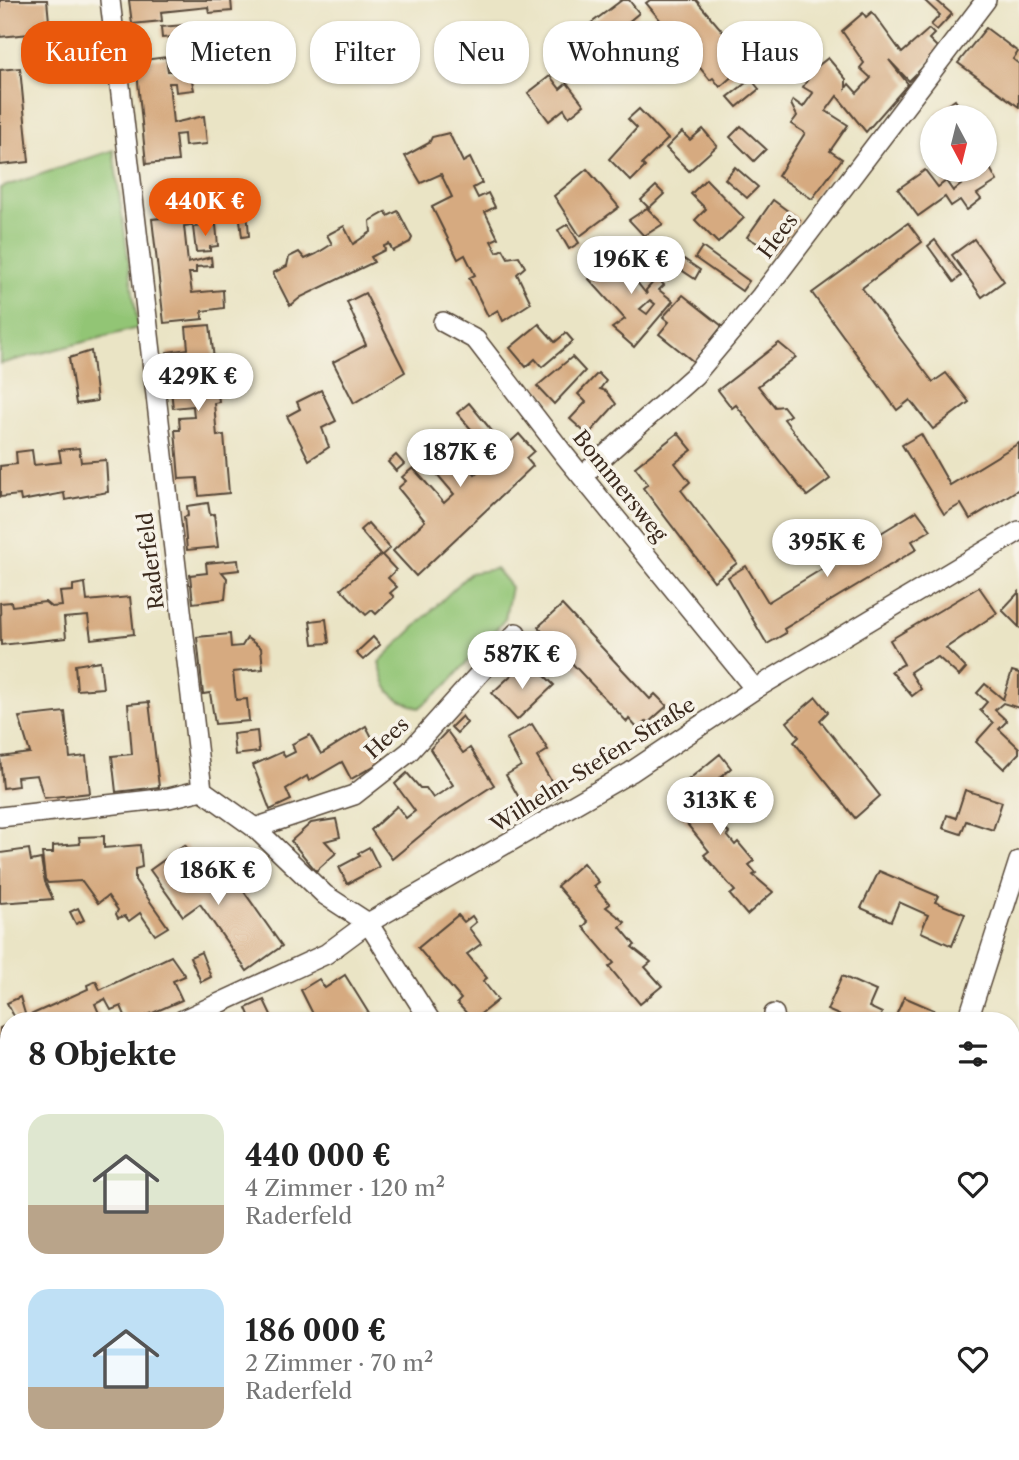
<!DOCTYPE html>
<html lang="de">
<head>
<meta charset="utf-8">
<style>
	body { margin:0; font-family:"Libre Caslon Text",serif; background:#f6f6f6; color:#222; height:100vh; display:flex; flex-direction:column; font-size:26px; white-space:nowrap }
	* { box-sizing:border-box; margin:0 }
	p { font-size:23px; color:#767676 }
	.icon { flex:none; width:38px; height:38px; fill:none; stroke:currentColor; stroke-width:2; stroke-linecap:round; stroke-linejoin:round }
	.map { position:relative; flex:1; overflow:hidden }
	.sheet { position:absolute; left:0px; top:1012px; width:1020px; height:450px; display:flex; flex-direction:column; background:#fff; border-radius:28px 28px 0 0; box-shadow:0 2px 5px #0004 }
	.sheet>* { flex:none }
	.hud { position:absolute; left:21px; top:21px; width:978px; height:63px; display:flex; gap:14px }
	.needle { width:46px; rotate:173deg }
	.buttons { position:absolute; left:920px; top:105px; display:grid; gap:14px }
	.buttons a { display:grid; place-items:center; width:77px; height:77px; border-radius:50%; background:#fff; box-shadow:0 2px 5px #0004; font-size:35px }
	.price { position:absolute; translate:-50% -60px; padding:0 16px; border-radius:24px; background:#fff; color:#222; font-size:23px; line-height:46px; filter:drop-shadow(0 2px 4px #0008) }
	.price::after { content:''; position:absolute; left:50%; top:42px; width:21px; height:16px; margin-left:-10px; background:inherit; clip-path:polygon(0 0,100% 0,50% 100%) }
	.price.current { background:#ea580c; color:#fff }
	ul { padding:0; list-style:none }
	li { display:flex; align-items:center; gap:21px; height:175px; padding:0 28px }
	li span { display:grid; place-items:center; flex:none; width:196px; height:140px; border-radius:21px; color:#555 }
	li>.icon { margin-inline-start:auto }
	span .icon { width:84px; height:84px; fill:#fffc; stroke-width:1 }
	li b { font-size:30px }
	h2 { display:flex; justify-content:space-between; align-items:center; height:84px; padding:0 28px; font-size:30px }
	.pill { padding:0 24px; border-radius:28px; background:#fff; box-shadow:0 2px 5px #0004; font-size:24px; line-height:63px }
	.pill.current { background:#ea580c; color:#fff }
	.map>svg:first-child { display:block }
</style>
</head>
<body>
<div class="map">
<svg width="1019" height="1460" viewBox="0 0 1019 1460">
	<rect width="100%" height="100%" fill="#f7f3e8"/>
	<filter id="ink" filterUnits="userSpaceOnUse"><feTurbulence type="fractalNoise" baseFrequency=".0143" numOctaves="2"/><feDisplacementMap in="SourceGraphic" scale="14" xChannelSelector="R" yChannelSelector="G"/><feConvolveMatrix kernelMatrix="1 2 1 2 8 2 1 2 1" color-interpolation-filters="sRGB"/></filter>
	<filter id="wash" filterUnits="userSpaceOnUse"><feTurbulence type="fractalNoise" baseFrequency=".00686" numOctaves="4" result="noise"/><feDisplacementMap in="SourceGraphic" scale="28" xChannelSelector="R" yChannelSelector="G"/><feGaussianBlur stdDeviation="1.57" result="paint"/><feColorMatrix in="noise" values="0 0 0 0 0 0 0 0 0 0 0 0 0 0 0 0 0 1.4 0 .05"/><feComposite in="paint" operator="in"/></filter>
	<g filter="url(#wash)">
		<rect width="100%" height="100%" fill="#eae4c5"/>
		<!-- green -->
		<g fill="#92c575" stroke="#66784a" stroke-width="2">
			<polygon points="113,150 138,328 0,364 0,188"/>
			<path d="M496,569L511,587L505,619L446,686L419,708C390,698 386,692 379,662L470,573Z"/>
			<polygon points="0,1126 9,1143 9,1283 0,1270"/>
			<polygon points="9,1369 9,1452 353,1452 357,1460 0,1460 0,1376"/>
		</g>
		<g id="blocks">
			<!-- building -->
			<g fill="#d6aa80" fill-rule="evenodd">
				<polygon points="0,0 47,0 50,32 0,37"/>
				<polygon points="129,0 231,0 232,11 209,13 208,7 161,12 162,21 132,24"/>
				<polygon points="622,0 629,0 639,13 597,48 582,30"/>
				<polygon points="650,0 696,0 742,54 729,65 736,73 720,87 713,78 710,80 646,3"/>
				<polygon points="924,0 936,0 952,14 937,30 931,25 940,15"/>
				<polygon points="872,12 902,53 929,29 934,34 929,39 940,50 909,81 889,60 908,84 866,132 837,96 826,111 848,125 830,151 842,159 812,199 778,176 805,133 791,124 797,116 791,104 793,100 803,107 813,93 803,87 814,69 828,58 846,79 846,88 849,84 857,93 871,78 860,68 864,63 842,31 863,13 866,17"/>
				<polygon points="184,25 185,36 162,38 161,27"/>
				<polygon points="269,28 271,54 219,59 216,33"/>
				<polygon points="986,28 1018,52 1013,59 1019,64 1019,107 958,63"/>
				<polygon points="166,57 168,71 175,71 175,65 214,62 216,79 192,81 194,90 176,92 175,83 169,83 173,123 204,116 207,144 185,146 184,134 175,135 178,161 146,164 136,61"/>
				<polygon points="20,68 29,162 0,165 0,70"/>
				<polygon points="550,76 560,89 567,83 584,105 569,117 564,109 549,121 528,93"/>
				<polygon points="751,79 759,89 737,107 728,97"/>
				<polygon points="955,100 963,112 957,117 938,117 936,114"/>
				<polygon points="639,109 668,139 642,164 645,167 631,181 609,159 637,128 628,119"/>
				<polygon points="741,126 766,149 754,161 730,137"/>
				<polygon points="703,129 717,146 689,171 666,148 682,132 690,140"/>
				<polygon points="449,133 463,162 470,158 482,183 473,188 478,198 488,193 495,207 485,212 498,238 491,241 497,252 503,249 508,258 519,256 525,267 517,274 531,303 503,321 498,310 488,316 469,278 475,275 465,255 458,259 432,207 452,197 441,174 421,183 405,156 429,143 432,137"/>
				<polygon points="985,159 997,181 977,194 981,199 967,210 960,200 951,206 945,197 918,216 898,189 925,170 938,187 946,181 953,191 962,184 952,170 985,170"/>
				<polygon points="735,167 758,187 747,198 725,179"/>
				<polygon points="587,169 619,207 580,236 554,196"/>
				<polygon points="706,179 744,218 718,243 695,220 706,209 691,194"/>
				<polygon points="656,186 664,194 649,208 641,200"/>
				<polygon points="219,188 219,192 199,194 198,189"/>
				<polygon points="250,191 253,210 247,210 249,236 242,237 239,211 228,212 226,194"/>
				<polygon points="773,200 800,220 776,254 747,237"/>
				<polygon points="647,208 663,224 644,236 629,220"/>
				<polygon points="398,211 412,238 410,242 393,251 389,244 384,246 385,250 371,257 374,262 301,297 290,306 273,273 287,266 289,257 299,252 305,259 316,254 332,244 327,235 344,226 353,244 371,232 370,221 386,212 388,216"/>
				<polygon points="191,215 192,225 184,226 188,263 211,257 212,266 196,267 196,273 189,273 192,293 223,290 224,308 202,311 203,319 164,323 152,219"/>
				<polygon points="908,223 922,242 862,288 933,382 946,373 969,402 933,429 910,400 897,410 812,293"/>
				<polygon points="568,224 579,243 569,249 558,230"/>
				<polygon points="216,225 218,246 210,247 210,251 196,252 193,227"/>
				<polygon points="974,239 1004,281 982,297 952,255"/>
				<polygon points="935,240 961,276 954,282 928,246"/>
				<polygon points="702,247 749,281 742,291 695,258"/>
				<path d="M628,249L643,262L638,266L641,271L633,277L647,295L646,290L657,278L664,285L659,290L673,301L634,347L612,328L625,319L589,279L602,268L599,264L605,259L609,263ZM650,300L655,304L647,314L640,309Z"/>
				<polygon points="661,251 672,265 660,275 649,261"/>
				<polygon points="684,259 700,270 695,279 677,267"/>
				<polygon points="365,293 405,372 354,403 333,362 366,345 347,302"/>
				<polygon points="683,295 722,326 694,362 659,334 669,322 663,317"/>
				<polygon points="539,324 555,342 566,333 573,341 542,367 535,359 526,367 510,348"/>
				<polygon points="210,325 219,402 214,403 216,426 217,436 224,435 229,493 199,496 197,478 179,479 175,430 180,430 179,418 194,417 193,406 173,408 167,352 188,349 186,327"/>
				<polygon points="779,343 796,357 758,386 775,407 783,406 790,415 784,419 830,479 807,496 736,405 732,408 718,390"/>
				<polygon points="91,351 97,401 76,404 69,358"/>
				<polygon points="572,357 585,371 554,404 537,386"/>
				<polygon points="598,373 606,381 600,389 606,391 616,404 588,435 570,419 586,402 578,394"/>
				<polygon points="321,390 336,421 322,428 329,447 309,460 287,416 300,409 297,402"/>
				<polygon points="469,403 505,447 519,434 534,451 526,458 533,466 416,576 393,551 425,521 398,488 406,481 402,477 413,468 444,503 454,494 419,453 430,444 441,457 452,448 475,474 483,467 460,439 471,429 457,413"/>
				<polygon points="678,433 692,450 675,463 690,482 681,490 737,563 714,581 643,488 648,484 635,467"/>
				<polygon points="921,434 950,485 1019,443 1019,489 970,519 961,504 944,514 902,445"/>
				<polygon points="79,448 81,462 106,460 108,492 65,500 64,493 21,501 20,495 0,497 0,466 17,464 16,452 32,450 34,465 61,462 59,450"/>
				<polygon points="396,455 404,464 396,471 388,462"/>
				<polygon points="208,503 210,515 214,514 218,547 187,550 184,517 188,516 187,506"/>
				<polygon points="917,511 931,530 912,541 917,549 784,629 786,633 767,644 728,577 746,566 768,602"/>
				<polygon points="368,523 390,548 382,555 396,570 388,578 397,587 390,593 394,597 376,614 372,610 366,615 341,589 381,555 360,530"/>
				<polygon points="238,560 239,570 222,572 227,578 225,599 193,603 190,575 207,573 206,563"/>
				<polygon points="85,583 87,601 130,597 134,634 91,639 88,616 64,618 66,638 1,645 0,603 11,602 12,606 45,602 51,607 62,606 60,592 73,591 73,585"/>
				<polygon points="979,587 997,613 946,648 966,668 959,676 938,657 922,664 910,672 921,689 912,696 891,671 904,664 890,640"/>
				<polygon points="1019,592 1019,627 1002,610"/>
				<polygon points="562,605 650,699 655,694 667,706 648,723 646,721 638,729 629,719 627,722 538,627"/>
				<polygon points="326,619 329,643 313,644 310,621"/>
				<polygon points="230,634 231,647 242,646 247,638 261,648 263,669 233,672 236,700 247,699 249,721 215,724 210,693 203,694 197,637"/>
				<polygon points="373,637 380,645 363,660 356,653"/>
				<polygon points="100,661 103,688 77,690 75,665"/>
				<polygon points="521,666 531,677 539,670 554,685 517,720 492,693"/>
				<polygon points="1012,671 1019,673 1019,708 1003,703 995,710 1007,721 999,729 1019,748 1019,753 1004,769 976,742 993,723 980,710 987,702 977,693 985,684 1003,699"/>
				<polygon points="816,697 828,712 820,720 880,796 855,818 794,742 799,737 787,722"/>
				<polygon points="149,702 159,787 116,792 112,756 132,754 128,704"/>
				<polygon points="65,712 70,758 86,756 90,793 44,798 37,775 17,777 18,786 3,788 0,757 30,753 19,717"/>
				<polygon points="462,716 467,723 457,733 451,727"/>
				<polygon points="532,724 548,750 537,757 560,796 529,815 506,775 521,766 506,739"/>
				<polygon points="366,726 384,760 351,779 342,762 309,781 307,776 286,789 291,800 270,810 253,765 282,752 285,757 295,752 292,744 310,735 321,754"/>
				<polygon points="257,731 259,752 235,755 233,734"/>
				<polygon points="447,731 463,753 470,748 494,785 438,821 392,859 371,830 397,806 406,818 415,811 395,784 407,773 420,788 426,788 433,798 453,785 430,749"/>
				<polygon points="720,754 731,768 700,795 708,805 712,802 719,810 714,815 729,833 727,835 735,845 738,842 754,861 749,865 756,873 753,875 773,892 747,915 730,895 735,891 704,855 709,851 678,813 684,809 672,793"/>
				<polygon points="965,790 1002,802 993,830 966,821 961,834 943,828 947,815 956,818"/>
				<polygon points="336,819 340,837 325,841 336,853 316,871 291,841 311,823"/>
				<polygon points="104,836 104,848 140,845 142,867 135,869 135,880 168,927 155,935 140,913 129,921 125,916 118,918 116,914 118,910 108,896 98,903 82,881 48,883 45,879 42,853 53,853 53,846 80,844 79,837"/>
				<polygon points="185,845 218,891 235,879 282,946 247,971 200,904 183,916 150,870"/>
				<polygon points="369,847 379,867 347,884 339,867 360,856 358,853"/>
				<polygon points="29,849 31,861 41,859 45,882 53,899 0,903 0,853"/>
				<polygon points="583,863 599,882 594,886 610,904 606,907 625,922 620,927 635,945 632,947 651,962 645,967 662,986 640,1004 609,967 614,963 583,927 588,922 557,886"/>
				<polygon points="879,871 938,896 935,902 965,914 952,946 921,932 928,915 899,902 891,921 861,908"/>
				<polygon points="78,908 84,920 76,924 70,912"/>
				<polygon points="458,915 464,922 472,916 476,922 469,928 481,944 467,954 487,978 483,981 498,1000 473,1020 457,1003 461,999 418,948"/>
				<polygon points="201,952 211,977 201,982 190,957"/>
				<polygon points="171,956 185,976 173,981 182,1000 137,1020 127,1020 121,1006 111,1010 105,999 95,1004 102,1020 16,1020 7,1003 20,997 26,1017 88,989 87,985 96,981 100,990"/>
				<polygon points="345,975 373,1020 316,1020 301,990 319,979 325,988"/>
				<polygon points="842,976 876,991 869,1007 882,1013 879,1020 850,1020 827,1010"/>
				<polygon points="904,997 934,1010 929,1020 894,1020"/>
				<polygon points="264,1000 273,1019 251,1020 246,1008"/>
				<polygon points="4,1026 9,1037 9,1065 0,1069 0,1028"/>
				<polygon points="1012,1066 1019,1069 1019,1113 1012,1109"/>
				<polygon points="9,1105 9,1133 0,1114 0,1109"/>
				<polygon points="1014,1215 1019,1218 1019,1252 1012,1249"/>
				<polygon points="417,1452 485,1452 473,1460 406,1460"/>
				<polygon points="882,1452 917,1452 930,1460 893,1460"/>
			</g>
		</g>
	</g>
	<g filter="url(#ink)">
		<use href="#blocks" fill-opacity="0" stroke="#554637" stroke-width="2"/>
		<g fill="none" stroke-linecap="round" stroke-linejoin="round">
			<!-- street casing -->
			<g stroke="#554637" stroke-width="22">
				<g id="street">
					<polyline points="110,0 202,790 255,828 325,895 368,923 430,1020"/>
					<polyline points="443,322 476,340 566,457 755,689"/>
					<polyline points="582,476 695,375 761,296 986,0"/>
					<polyline points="0,817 169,798 202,790"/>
					<polyline points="255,828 354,795 409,752 516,633"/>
					<polyline points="774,1014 775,1020"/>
					<polyline points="183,1020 326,954 368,923 631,772 755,689 1019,531"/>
					<polyline points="968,1020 1019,861"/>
					<polyline points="0,1103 9,1099"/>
					<polyline points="701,1452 707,1460"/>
					<polyline points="798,1460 804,1452"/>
				</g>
			</g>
			<!-- street -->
			<use href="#street" stroke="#fff" stroke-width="19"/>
			<!-- tram -->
			<g stroke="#3b2a1e" stroke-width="2">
				<polyline points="0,1308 9,1322"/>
				<polyline points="0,1339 9,1352"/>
				<polyline points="74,1452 79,1460"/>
				<polyline points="94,1452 99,1460"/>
			</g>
		</g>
	</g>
	<g text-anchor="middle" stroke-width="7" stroke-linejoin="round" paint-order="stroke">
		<!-- street labels -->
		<g font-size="21" fill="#3b2a1e" stroke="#f7f3e8">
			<text transform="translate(778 236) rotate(-53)" y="7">Hees</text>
			<text transform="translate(620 486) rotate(51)" y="7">Bommersweg</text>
			<text transform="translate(151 561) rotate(-97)" y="7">Raderfeld</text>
			<text transform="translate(387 738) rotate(-42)" y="7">Hees</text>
			<text transform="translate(593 765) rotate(-32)" y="7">Wilhelm-Stefen-Straße</text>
		</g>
	</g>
</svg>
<div class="buttons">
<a><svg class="needle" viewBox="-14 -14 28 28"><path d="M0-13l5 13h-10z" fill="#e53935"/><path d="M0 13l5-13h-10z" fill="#767676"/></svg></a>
</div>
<b class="price current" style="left:205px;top:238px">440K €</b>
<b class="price" style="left:631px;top:296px">196K €</b>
<b class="price" style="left:198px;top:413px">429K €</b>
<b class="price" style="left:460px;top:489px">187K €</b>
<b class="price" style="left:827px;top:579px">395K €</b>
<b class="price" style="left:522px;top:691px">587K €</b>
<b class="price" style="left:720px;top:837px">313K €</b>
<b class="price" style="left:218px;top:907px">186K €</b>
<div class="hud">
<a class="pill current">Kaufen</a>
<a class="pill">Mieten</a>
<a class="pill">Filter</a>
<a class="pill">Neu</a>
<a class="pill">Wohnung</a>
<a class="pill">Haus</a>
</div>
<section class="sheet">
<h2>8 Objekte<svg class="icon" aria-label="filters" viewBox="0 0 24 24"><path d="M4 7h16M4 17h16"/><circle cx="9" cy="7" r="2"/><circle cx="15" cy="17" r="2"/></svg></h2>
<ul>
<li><span style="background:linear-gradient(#dfe7d0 65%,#b9a48a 0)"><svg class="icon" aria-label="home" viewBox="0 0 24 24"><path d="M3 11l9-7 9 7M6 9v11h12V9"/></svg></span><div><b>440 000 €</b><p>4 Zimmer · 120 m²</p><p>Raderfeld</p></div><svg class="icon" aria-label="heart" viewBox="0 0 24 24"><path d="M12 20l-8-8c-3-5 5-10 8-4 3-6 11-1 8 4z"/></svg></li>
<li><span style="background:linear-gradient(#bfe0f5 70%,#b9a48a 0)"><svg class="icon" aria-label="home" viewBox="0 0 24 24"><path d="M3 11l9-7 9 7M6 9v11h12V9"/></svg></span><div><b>186 000 €</b><p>2 Zimmer · 70 m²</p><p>Raderfeld</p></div><svg class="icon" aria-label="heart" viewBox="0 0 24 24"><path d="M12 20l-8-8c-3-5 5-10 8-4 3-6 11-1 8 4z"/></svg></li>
</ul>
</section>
</div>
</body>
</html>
